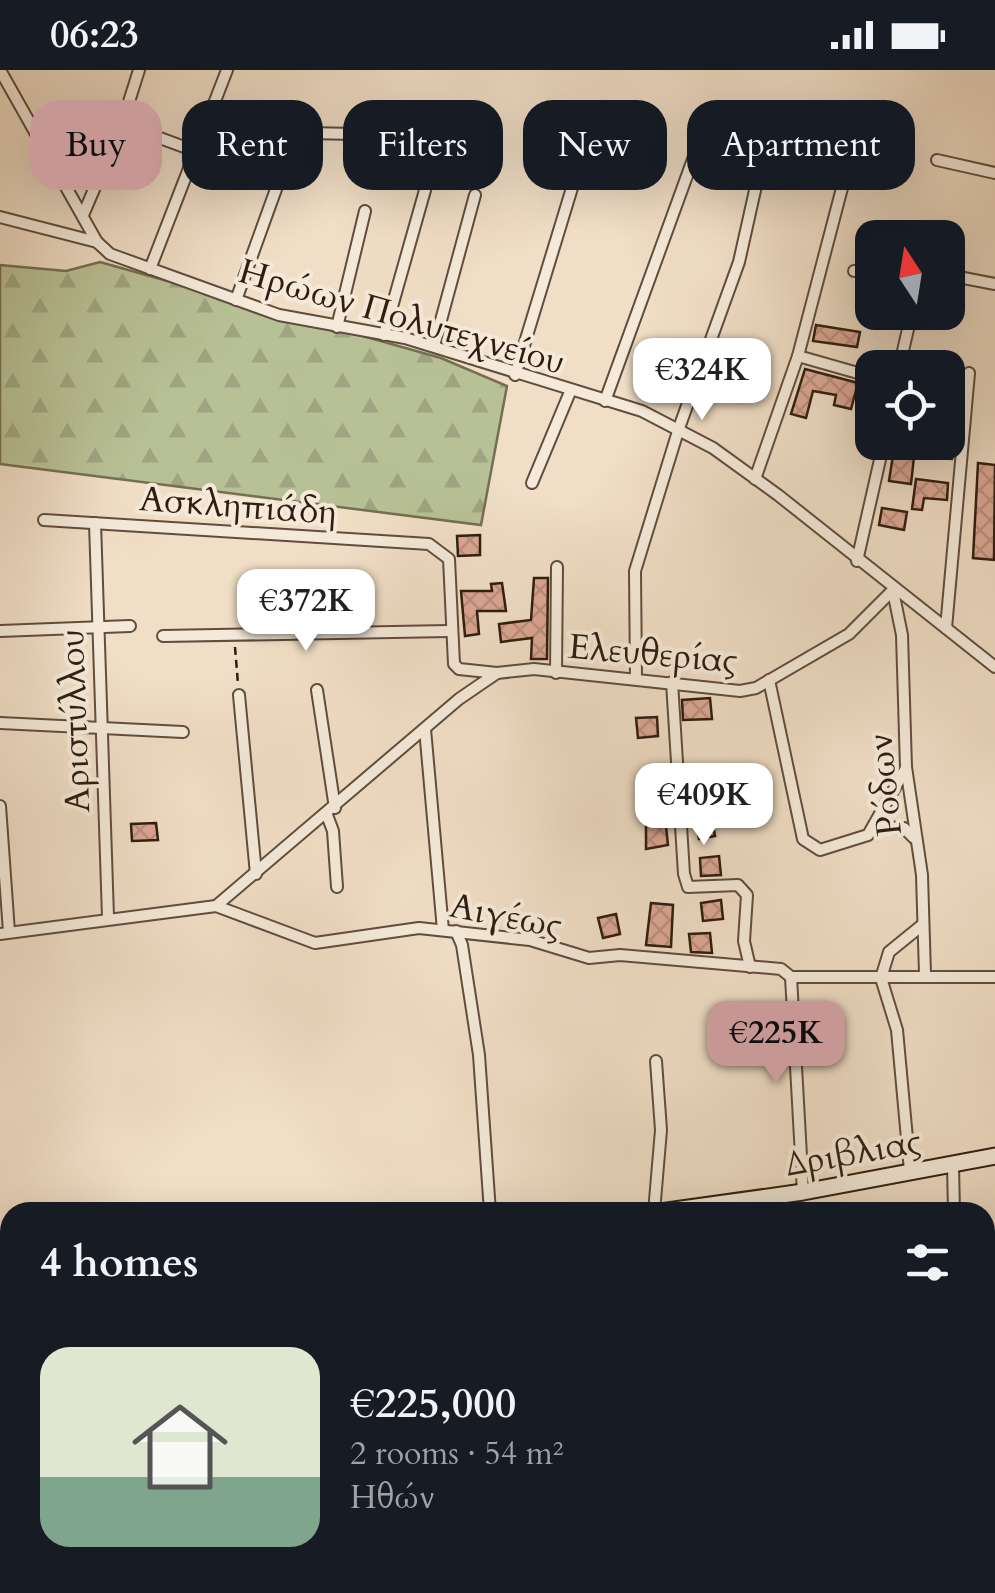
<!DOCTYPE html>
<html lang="en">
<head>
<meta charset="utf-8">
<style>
	body { margin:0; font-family:Cardo,serif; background:#242831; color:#f1f3f6; height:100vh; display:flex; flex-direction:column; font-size:38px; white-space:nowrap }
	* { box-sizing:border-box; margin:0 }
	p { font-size:32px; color:#9ea1a6 }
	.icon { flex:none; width:55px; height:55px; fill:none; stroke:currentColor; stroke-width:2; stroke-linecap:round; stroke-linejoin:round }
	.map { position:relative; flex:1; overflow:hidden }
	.drawer { position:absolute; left:0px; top:1132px; width:995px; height:392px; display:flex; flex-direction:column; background:#171b24; border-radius:30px 30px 0 0; box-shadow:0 10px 40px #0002 }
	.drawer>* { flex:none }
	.guide { position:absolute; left:30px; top:30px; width:935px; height:90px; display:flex; gap:20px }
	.needle { width:65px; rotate:348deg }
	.buttons { position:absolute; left:855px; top:150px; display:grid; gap:20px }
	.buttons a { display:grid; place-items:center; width:110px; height:110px; border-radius:20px; background:#171b24; box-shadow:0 10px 40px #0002; font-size:50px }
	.price { position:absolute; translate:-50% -85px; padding:0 22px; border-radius:20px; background:#fff; color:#222; font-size:32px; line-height:65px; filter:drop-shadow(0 2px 5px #0008) }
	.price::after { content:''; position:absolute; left:50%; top:60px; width:30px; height:22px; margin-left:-15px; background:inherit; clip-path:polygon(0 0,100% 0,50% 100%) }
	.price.current { background:#c59692; color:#111 }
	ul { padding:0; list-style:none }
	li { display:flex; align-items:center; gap:30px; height:250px; padding:0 40px }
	li span { display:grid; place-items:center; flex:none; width:280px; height:200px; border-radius:30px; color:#555 }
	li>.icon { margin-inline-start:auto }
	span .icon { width:120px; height:120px; fill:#fffc; stroke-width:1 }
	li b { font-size:42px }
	h2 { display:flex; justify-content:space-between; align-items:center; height:120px; padding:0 40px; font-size:42px }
	.tag { padding:0 35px; border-radius:30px; background:#171b24; box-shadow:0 10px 40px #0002; font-size:35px; line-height:90px }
	.tag.current { background:#c59692; color:#111 }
	.status { display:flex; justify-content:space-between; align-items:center; height:70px; padding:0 50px; background:#171b24; direction:ltr }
	.status svg { height:28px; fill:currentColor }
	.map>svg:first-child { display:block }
</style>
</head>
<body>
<div class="status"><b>06:23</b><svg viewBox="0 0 49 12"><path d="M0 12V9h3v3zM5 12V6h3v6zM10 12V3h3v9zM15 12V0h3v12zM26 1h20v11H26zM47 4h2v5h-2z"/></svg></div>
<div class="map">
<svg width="995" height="1523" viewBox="0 0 995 1523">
	<defs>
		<pattern id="forest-firs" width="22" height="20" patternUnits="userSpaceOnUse" patternTransform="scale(2.5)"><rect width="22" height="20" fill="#b8c196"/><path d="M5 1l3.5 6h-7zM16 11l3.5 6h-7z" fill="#9ea580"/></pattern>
		<pattern id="building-cross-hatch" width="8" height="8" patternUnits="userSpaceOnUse" patternTransform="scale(2.5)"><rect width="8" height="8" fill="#dca794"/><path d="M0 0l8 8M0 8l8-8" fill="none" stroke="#bd8f7e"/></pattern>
	</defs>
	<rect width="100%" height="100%" fill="#f0dec6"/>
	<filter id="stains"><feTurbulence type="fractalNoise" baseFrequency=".002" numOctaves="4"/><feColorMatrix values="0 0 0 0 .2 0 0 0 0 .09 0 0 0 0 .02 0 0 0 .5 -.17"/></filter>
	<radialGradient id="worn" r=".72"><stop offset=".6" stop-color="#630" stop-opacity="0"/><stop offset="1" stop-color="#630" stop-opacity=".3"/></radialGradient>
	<!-- green -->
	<polygon fill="#b8c196" stroke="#746f52" stroke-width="2.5" points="985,1433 995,1435 995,1523 857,1523 844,1515 985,1515"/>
	<!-- forest -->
	<polygon fill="url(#forest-firs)" stroke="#746f52" stroke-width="2.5" points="100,192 441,288 507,316 481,455 0,394 0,195 66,201"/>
	<!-- building -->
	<g fill="url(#building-cross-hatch)" stroke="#2f1d0f" stroke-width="2.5">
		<polygon points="816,255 860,262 857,277 813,271"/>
		<polygon points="805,299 858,313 851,339 834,335 836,325 813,321 806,348 791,344"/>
		<polygon points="895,372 932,379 932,374 954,375 952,389 914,387 911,414 889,411"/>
		<polygon points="978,393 995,395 994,490 973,488"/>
		<polygon points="916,409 948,413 947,430 924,428 922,440 912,439"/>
		<polygon points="882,438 907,442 904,460 879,455"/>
		<polygon points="480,465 480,485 458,486 457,466"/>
		<polygon points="534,508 548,508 547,589 531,589 532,568 501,572 499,554 531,550"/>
		<polygon points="502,513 506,541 477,541 479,564 465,566 461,521 492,521 491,514"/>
		<polygon points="710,628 712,649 683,650 682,630"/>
		<polygon points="657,647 658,666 638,668 636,648"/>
		<polygon points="669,730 671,746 665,747 668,775 646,779 646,732"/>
		<polygon points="711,745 715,766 699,769 695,748"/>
		<polygon points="156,753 158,770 132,771 131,754"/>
		<polygon points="719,786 721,805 701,806 700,788"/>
		<polygon points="721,830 723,849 703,851 701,833"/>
		<polygon points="651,833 673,835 671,877 646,875"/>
		<polygon points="616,844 620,864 603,868 598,848"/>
		<polygon points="710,863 712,883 691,882 689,864"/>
	</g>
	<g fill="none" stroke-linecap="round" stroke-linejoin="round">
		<!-- lane casing -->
		<g stroke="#5f4d3d" stroke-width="9">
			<polyline id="lane" points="588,1523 593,1515"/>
		</g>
		<!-- street casing -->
		<g stroke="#5f4d3d" stroke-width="14">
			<g id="street">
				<polyline points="0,0 97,172 110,184 279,245 405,268 642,341 713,378 778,425 995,597"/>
				<polyline points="122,54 279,112"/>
				<polyline points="937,90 995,103"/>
				<polyline points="83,145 122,54 139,0"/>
				<polyline points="0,147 97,172"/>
				<polyline points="150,199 227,0"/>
				<polyline points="854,201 872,201"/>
				<polyline points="948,205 995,214"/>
				<polyline points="236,230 293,72 307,63 356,64"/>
				<polyline points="337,257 365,141"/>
				<polyline points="384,265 429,106"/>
				<polyline points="434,276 475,125"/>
				<polyline points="798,286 872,307"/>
				<polyline points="899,298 912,242"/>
				<polyline points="515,305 579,95"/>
				<polyline points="605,331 696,81"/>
				<polyline points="755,409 798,286 858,57"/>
				<polyline points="532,413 570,322"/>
				<polyline points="44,450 429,474 449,489 454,594 459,599 497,603 534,599 740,621 756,618 849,564 893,520"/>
				<polyline points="95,453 108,847"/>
				<polyline points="857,491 884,372"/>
				<polyline points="893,521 902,565 906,697 922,805 925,904"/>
				<polyline points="946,558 969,303"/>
				<polyline points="0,561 130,556"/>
				<polyline points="163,566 449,561"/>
				<polyline points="556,603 557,497"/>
				<polyline points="636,609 635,501 679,358 739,192 760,98"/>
				<polyline points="769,610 803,769 820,780 868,765 906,698"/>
				<polyline points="672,612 684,804 688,817 738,815 747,825 744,871 750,897"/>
				<polyline points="317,620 335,738"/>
				<polyline points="239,625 256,804"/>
				<polyline points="0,653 183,662"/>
				<polyline points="425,659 443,860"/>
				<polyline points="0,736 9,862"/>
				<polyline points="327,745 333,761 337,817"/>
				<polyline points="875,757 904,758 914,768"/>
				<polyline points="216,836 315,873 419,858 530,870 589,888 620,885 781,899 791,907"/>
				<polyline points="456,861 462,875 479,985 490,1142"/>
				<polyline points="0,864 216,836 459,629 497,603"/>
				<polyline points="791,907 803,1122"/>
				<polyline points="791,907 995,907"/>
				<polyline points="953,1095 954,1142"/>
				<polyline points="910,1101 897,960 881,908 889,882 921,856"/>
				<polyline points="654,1142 661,1060 656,991"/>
				<polyline points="0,1382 10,1382"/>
				<polyline points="985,1398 995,1400"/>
				<polyline points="0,1483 10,1485"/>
				<polyline points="274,1515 297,1523"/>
				<polyline points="447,1523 451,1515"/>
			</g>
		</g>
		<!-- secondary casing -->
		<g stroke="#2f1d0f" stroke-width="19">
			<g id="secondary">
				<polyline points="660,1142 803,1122 995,1086"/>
				<polyline points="0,1281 10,1276"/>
				<polyline points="849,1515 863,1523"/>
			</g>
		</g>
		<!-- path -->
		<polyline stroke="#2f1d0f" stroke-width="2.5" stroke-dasharray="8 5" stroke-linecap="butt" points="235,577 238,614"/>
		<!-- lane -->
		<use href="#lane" stroke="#f5eada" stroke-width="5"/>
		<!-- street -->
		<use href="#street" stroke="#f5eada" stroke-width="10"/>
		<!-- secondary -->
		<use href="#secondary" stroke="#f5eada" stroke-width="15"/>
	</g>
	<g text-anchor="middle" stroke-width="8" stroke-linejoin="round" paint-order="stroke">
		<!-- street labels -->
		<g font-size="35" fill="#2f1d0f" stroke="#f5eada">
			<text transform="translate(402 246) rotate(16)" y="12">Ηρώων Πολυτεχνείου</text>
			<text transform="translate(238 435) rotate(4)" y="12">Ασκληπιάδη</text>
			<text transform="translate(653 583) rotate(5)" y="12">Ελευθερίας</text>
			<text transform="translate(74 651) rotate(-92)" y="12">Αριστύλλου</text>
			<text transform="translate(884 715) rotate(-96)" y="12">Ρόδων</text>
			<text transform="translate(506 845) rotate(11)" y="12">Αιγέως</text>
			<text transform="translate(853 1082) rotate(-10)" y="12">Δριβλιας</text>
		</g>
	</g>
	<rect width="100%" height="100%" filter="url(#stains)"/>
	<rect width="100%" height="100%" fill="url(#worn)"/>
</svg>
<div class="buttons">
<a><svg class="needle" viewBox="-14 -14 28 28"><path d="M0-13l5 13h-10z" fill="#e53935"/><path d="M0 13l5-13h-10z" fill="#9ea1a6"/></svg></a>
<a><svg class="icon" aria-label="locate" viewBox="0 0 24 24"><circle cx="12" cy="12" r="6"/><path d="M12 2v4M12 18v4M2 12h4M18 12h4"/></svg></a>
</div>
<b class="price" style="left:702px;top:353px">€324K</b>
<b class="price" style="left:306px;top:584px">€372K</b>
<b class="price" style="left:704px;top:778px">€409K</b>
<b class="price current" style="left:776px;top:1016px">€225K</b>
<div class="guide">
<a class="tag current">Buy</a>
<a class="tag">Rent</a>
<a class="tag">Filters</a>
<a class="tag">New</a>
<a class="tag">Apartment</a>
</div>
<section class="drawer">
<h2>4 homes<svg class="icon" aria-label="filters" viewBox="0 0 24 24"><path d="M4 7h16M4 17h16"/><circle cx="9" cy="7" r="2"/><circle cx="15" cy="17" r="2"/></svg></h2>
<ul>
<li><span style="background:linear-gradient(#dfe7d0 65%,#7fa58c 0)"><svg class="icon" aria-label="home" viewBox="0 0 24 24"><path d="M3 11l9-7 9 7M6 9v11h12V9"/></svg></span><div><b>€225,000</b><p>2 rooms · 54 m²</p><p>Ηθών</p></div></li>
</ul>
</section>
</div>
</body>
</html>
